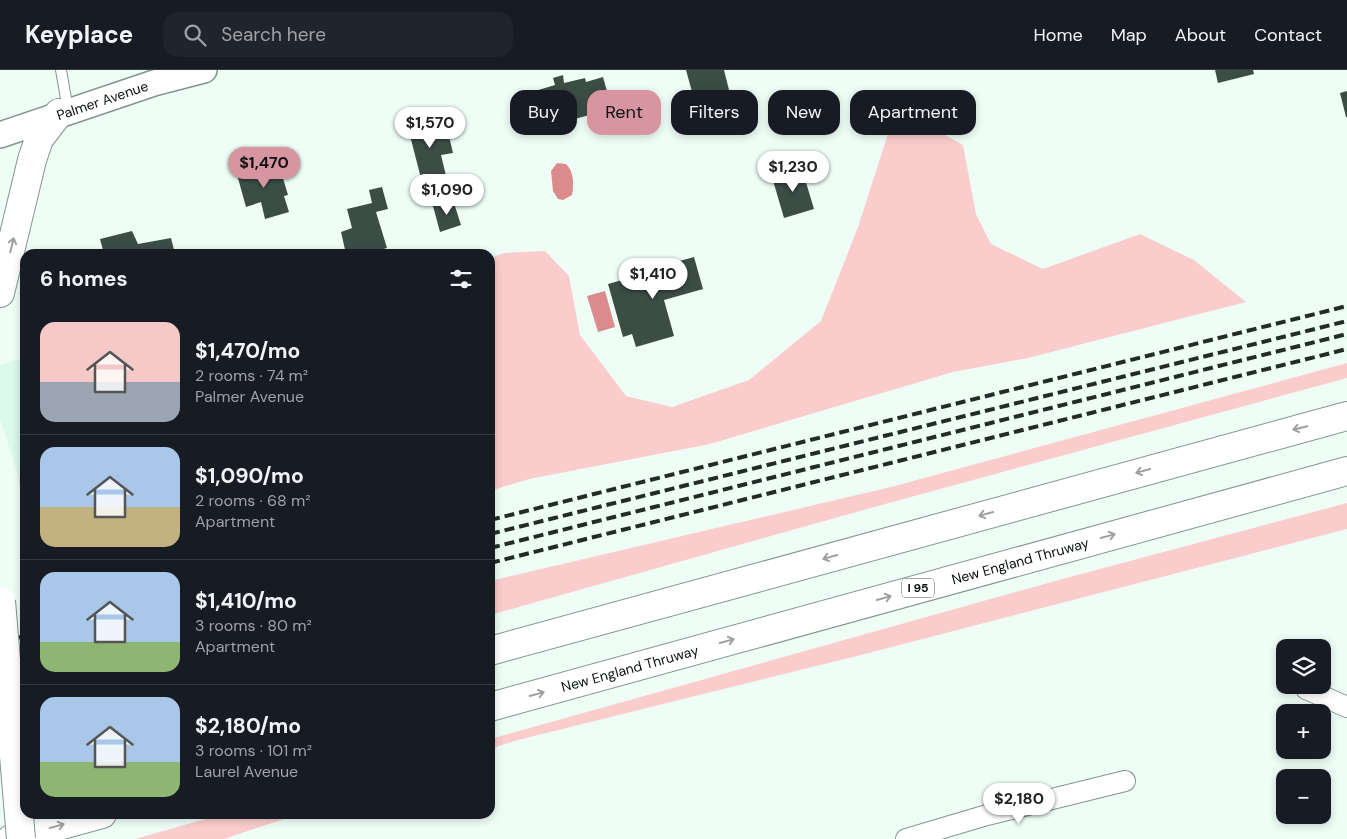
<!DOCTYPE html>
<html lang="en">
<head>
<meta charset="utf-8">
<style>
	body { margin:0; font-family:"DM Sans",sans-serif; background:#20242c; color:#f1f3f6; height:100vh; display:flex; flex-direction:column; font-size:19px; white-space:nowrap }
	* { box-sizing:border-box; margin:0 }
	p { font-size:16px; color:#9ea1a6 }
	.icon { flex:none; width:28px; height:28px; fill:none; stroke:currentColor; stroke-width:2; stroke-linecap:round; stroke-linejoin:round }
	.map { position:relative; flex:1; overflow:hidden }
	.drawer { position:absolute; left:20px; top:179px; width:475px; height:570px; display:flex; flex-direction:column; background:#171b24; border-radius:15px; box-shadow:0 2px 8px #0003 }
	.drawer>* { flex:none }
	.guide { position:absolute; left:510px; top:20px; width:475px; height:45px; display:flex; gap:10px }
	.tools { position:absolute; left:1276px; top:569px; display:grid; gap:10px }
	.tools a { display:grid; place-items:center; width:55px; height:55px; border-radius:10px; background:#171b24; box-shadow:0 2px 8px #0003; font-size:25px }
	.price { position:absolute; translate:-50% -42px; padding:0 11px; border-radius:18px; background:#fff; color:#222; font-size:16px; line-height:32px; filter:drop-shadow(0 1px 2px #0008) }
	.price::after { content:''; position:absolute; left:50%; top:30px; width:15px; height:11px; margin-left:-8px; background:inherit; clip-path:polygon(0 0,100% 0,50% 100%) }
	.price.active { background:#d695a0; color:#111 }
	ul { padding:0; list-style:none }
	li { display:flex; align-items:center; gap:15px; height:125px; padding:0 20px }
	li+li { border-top:1px solid #363941 }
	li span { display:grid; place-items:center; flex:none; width:140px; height:100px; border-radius:15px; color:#555 }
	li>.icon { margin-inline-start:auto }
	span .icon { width:60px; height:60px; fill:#fffc; stroke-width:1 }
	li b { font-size:21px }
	h2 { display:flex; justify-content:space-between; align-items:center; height:60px; padding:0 20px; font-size:21px }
	.tag { padding:0 18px; border-radius:15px; background:#171b24; box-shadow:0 2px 8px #0003; font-size:18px; line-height:45px }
	.tag.active { background:#d695a0; color:#111 }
	header { display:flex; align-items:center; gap:30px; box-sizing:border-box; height:70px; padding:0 25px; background:#171b24; border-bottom:1px solid #363941 }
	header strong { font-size:24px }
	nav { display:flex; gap:28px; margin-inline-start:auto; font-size:18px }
	.search { width:350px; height:45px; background:#20242c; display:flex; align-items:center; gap:12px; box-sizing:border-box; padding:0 18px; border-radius:15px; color:#9ea1a6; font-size:19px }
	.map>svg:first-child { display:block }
</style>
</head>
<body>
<header>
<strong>Keyplace</strong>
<div class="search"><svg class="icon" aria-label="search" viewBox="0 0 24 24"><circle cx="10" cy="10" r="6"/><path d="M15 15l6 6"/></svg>Search here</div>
<nav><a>Home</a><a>Map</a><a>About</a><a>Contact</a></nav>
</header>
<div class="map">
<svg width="1347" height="769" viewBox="0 0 1347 769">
	<rect width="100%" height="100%" fill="#eefef7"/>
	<!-- built -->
	<polygon fill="#dbf9ec" points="25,287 25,409 19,408 0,348 0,295"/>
	<!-- green -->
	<g fill="#facdcc">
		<polygon points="916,49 963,75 976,144 991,174 1043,199 1140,164 1194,190 1246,232 1028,288 953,302 710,374 529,409 490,421 490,188 504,183 545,181 569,206 580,265 626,326 672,337 749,310 821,251 858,157 888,64"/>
		<polygon points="1347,293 1347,308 878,436 490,545 490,511 891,417"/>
		<polygon points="19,408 25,409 25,469"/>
		<polygon points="1347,433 1347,459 865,584 514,671 490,679 490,669 1055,511"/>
		<polygon points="223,744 299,744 224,769 135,769"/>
	</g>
	<!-- water -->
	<g fill="#db8b8c">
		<path d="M557,93L566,94C574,101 574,116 572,125L563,130L558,129L553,121L551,101Z"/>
		<polygon points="605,221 615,257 598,262 587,226"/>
	</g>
	<!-- building -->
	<g fill="#3c4d46">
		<polygon points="686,0 724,0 729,20 694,29"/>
		<polygon points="1215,0 1253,0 1254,4 1218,13"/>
		<polygon points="563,5 564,13 585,8 586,12 603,7 612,39 567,51 569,59 546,65 535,21 555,15 553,8"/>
		<polygon points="1347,21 1347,47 1346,47 1340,23"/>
		<polygon points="434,39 437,48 439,47 443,63 448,62 453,83 441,85 449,118 425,124 405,46"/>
		<polygon points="263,93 265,99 279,95 288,125 284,126 289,142 265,149 261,132 246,137 236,101"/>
		<polygon points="802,99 814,139 784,148 772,107"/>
		<polygon points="382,117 388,139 376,142 387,178 365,184 346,184 341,162 352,158 347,139 372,133 369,120"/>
		<polygon points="453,130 461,155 440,162 433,136"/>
		<polygon points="132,161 138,174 171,168 175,184 104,184 100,169"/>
		<polygon points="694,187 703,219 664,230 674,266 636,277 632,264 623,267 608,214 633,207 635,215 650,210 647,200"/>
	</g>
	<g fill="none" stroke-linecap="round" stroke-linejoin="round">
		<!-- service casing -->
		<g stroke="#82958d" stroke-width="12">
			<polyline id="service" points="61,0 68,40"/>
		</g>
		<!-- minor casing -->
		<g stroke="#82958d" stroke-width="22">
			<g id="minor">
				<polyline points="1306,619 1347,637"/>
				<polyline points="906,769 987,745 1125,711"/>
			</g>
		</g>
		<!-- tertiary casing -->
		<g stroke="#82958d" stroke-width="28">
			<g id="tertiary">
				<path id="s1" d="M0,65L154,13L204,0"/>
			</g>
		</g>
		<!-- secondary casing -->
		<g stroke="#82958d" stroke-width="30">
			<polyline id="secondary" points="0,223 32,90 39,69 59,43"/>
		</g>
		<!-- motorway casing -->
		<g stroke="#82958d" stroke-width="30">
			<g id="motorway">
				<polyline points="490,581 1347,346"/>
				<path id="s2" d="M490,637L1347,401"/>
				<polyline points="11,769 102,744"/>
			</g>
		</g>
		<!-- service -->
		<use href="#service" stroke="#fff" stroke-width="10"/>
		<!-- minor -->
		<use href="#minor" stroke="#fff" stroke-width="20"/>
		<!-- tertiary -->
		<use href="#tertiary" stroke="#fff" stroke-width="25"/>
		<!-- secondary -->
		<use href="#secondary" stroke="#fff" stroke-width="28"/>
		<!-- motorway -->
		<use href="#motorway" stroke="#fff" stroke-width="28"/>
		<!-- rail -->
		<g stroke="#232b27" stroke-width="4" stroke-dasharray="10 5" stroke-linecap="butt">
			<polyline points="490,450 1347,236"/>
			<polyline points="490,464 1347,251"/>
			<polyline points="490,478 1347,264"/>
			<polyline points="490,493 1347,279"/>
			<polyline points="0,572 25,566"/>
			<polyline points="0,587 25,580"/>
			<polyline points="0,601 25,595"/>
			<polyline points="0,616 25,609"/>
		</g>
		<!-- secondary-bridge casing -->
		<g stroke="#82958d" stroke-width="30" stroke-linecap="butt">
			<polyline id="secondary-bridge" points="1,531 21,769"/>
		</g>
		<!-- secondary-bridge -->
		<use href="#secondary-bridge" stroke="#fff" stroke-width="28"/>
	</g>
	<!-- one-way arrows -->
	<defs><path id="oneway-shaft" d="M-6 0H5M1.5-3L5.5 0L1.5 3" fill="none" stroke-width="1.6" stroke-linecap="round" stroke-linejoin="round" transform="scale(1.25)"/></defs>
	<g stroke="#9da09f">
		<use href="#oneway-shaft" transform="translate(12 175) rotate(-76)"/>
		<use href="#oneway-shaft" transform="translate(1300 358) rotate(166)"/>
		<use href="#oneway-shaft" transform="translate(1143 401) rotate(165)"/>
		<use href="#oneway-shaft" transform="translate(986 444) rotate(165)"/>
		<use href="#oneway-shaft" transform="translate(1108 466) rotate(-15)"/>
		<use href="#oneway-shaft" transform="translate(830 487) rotate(165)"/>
		<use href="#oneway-shaft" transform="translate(884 528) rotate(-15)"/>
		<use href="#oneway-shaft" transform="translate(727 571) rotate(-15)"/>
		<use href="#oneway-shaft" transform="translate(537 624) rotate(-15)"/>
		<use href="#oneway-shaft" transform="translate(57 756) rotate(-15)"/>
	</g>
	<g text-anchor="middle" stroke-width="5" stroke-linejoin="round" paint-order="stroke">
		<!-- shield labels -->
		<rect fill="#fff" stroke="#545856" stroke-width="1" x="902" y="508.5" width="32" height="19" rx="4"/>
		<g font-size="12" font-weight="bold" fill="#0a110e">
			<text x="918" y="522">I 95</text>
		</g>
		<!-- street labels -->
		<g font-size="14" fill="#0a110e" stroke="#fff">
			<text dy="5" stroke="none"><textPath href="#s1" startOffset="108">Palmer Avenue</textPath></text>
			<text dy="5" stroke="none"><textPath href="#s2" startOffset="550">New England Thruway</textPath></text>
			<text dy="5" stroke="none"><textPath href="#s2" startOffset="145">New England Thruway</textPath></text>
		</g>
	</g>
</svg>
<div class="tools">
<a><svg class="icon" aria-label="layers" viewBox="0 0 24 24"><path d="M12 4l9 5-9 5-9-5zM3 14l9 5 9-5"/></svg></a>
<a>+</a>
<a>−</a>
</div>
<b class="price" style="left:430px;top:79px">$1,570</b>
<b class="price active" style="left:264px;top:119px">$1,470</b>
<b class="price" style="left:793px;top:123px">$1,230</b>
<b class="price" style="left:447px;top:146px">$1,090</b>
<b class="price" style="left:653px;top:230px">$1,410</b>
<b class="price" style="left:1019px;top:755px">$2,180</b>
<div class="guide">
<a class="tag">Buy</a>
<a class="tag active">Rent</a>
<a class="tag">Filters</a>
<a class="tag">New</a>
<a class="tag">Apartment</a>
</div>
<section class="drawer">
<h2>6 homes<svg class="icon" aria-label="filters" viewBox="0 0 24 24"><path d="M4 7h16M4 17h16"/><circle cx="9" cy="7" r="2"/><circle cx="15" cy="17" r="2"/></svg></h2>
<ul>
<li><span style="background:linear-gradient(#f6c9c9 60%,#9aa5b1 0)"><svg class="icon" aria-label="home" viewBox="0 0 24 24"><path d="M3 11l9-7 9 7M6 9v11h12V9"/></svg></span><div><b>$1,470/mo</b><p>2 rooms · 74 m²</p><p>Palmer Avenue</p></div></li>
<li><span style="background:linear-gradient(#a9c7e8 60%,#c2b280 0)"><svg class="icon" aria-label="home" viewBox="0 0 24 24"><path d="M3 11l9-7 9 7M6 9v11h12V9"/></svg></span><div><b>$1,090/mo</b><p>2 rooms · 68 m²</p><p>Apartment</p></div></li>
<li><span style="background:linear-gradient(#a9c7e8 70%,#8fb573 0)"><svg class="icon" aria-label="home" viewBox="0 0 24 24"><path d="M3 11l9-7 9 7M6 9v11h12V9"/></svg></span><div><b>$1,410/mo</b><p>3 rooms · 80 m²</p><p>Apartment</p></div></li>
<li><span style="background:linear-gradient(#a9c7e8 65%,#8fb573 0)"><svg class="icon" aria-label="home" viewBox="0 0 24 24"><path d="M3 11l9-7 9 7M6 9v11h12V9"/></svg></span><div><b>$2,180/mo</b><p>3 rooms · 101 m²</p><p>Laurel Avenue</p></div></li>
</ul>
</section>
</div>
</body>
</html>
